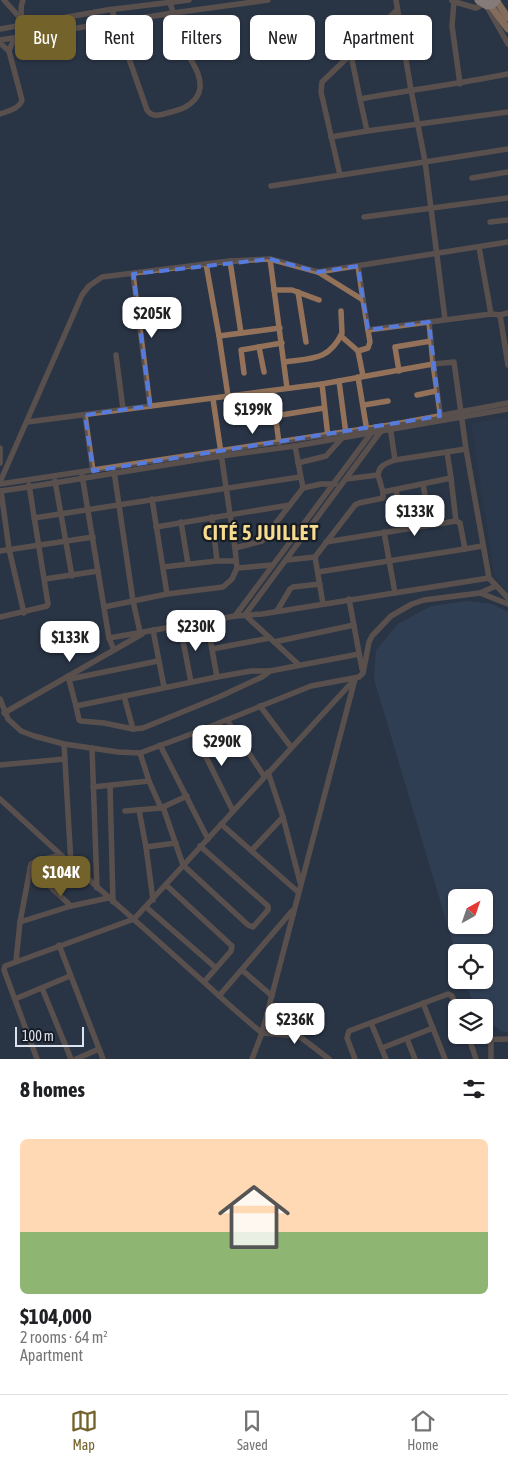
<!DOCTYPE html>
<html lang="en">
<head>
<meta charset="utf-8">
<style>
	body { margin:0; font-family:"Asap Condensed",sans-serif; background:#f6f6f6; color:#202124; height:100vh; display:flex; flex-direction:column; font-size:19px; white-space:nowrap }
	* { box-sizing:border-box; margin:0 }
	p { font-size:16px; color:#757577 }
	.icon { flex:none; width:28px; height:28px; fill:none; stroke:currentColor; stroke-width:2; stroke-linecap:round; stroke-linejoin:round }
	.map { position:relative; height:1059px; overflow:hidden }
	.details { display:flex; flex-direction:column; background:#fff; flex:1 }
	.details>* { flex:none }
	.guide { position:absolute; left:15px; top:15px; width:479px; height:45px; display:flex; gap:10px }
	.needle { width:32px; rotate:40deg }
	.fabs { position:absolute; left:448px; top:889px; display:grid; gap:10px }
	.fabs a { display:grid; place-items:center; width:45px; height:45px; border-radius:8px; background:#fff; box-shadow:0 1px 4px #0004; font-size:25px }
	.scale { position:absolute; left:15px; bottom:12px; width:69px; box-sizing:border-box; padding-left:5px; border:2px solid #dce3ef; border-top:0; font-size:14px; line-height:18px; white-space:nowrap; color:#dce3ef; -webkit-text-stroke:4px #171c24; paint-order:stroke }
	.price { position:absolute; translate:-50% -42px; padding:0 11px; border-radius:10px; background:#fff; color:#222; font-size:16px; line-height:32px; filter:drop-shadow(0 1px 2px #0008) }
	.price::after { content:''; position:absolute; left:50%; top:30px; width:15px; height:11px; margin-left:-8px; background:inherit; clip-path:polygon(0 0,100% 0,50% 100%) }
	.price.on { background:#74622b; color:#fff }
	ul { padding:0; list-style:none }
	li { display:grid; align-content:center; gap:10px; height:265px; padding:0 20px }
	li span { display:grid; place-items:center; height:155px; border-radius:8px; color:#555 }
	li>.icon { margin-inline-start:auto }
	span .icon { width:90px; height:90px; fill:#fffc; stroke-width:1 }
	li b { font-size:21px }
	h2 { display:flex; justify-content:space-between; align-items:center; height:60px; padding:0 20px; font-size:21px }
	.chip { padding:0 18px; border-radius:8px; background:#fff; box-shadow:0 1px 4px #0004; font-size:18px; line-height:45px }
	.chip.on { background:#74622b; color:#fff }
	.menu { display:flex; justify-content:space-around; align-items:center; height:70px; border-top:1px solid #e0e0e0; background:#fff; font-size:14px; color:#757577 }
	.menu a { display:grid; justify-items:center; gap:2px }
	.menu .on { color:#74622b }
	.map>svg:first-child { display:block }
</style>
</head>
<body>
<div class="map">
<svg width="508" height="1059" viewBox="0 0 508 1059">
	<rect width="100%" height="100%" fill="#293446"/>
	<!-- built -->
	<polygon fill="#2e3d54" points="508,417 508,594 495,576 471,424"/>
	<!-- green -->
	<path fill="#384964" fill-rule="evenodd" d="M467,601L492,604L508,612V1032L501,1031L484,1018V1008L475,1007L464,980H484V952H456V954L374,679L376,650L398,624L431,606ZM456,898H484V925H456Z"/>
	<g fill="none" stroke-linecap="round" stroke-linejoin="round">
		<!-- minor -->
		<g stroke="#937259" stroke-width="5.5">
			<polyline points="4,0 21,19"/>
			<path d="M23,0C18,13 24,23 27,36"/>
			<polyline points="396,0 411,90 425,161 445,319"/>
			<polyline points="452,1 476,8 483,4"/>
			<polyline points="454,1 452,26 460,84"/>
			<polyline points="486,5 508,44"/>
			<path d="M112,10L147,110C153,119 163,114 171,112C190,108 206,96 198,74C195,65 188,56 184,47C178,33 175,17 170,3"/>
			<polyline points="0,29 107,10 189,0"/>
			<polyline points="0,40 173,13 268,0"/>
			<polyline points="0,43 9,51"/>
			<path d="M351,55L360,99C410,90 459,84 508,74"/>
			<polyline points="360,99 367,131"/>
			<path d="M0,114C8,111 19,109 22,100L9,51L14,39"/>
			<polyline points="331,137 367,131 508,112"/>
			<polyline points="340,175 321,92 322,82 397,10"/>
			<polyline points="472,178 508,172"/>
			<polyline points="271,186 508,149"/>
			<polyline points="364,217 508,198"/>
			<polyline points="490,222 508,220"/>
			<polyline points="479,247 491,314"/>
			<polyline points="270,259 287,388"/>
			<polyline points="230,261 241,333"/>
			<polyline points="206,264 219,336 228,396"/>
			<polyline points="358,266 363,300"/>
			<polyline points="318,272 363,300 370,342 368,348 358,351 363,376"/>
			<polyline points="133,274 150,406"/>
			<polyline points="274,290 292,290 319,300"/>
			<polyline points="298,292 306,342"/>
			<polyline points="508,313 500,315 508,365"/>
			<polyline points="429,322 491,314 500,315"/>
			<polyline points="368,330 429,322 433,364 441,419"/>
			<polyline points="219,336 280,328"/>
			<polyline points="341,336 358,351"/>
			<polyline points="259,347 264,372"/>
			<polyline points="116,355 123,409"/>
			<path d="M284,362C311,358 329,361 342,333L341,311"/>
			<polyline points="399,371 395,347 431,341"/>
			<polyline points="244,373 241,350 282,343"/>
			<polyline points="358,377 367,431"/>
			<polyline points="339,381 346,434"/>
			<polyline points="322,384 328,437"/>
			<polyline points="272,391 279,443"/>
			<polyline points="417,395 436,391"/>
			<polyline points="213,399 235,548"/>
			<polyline points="364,405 388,401"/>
			<polyline points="85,415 93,471"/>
			<polyline points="275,416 324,408"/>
			<polyline points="27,422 322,384 433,364 454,362 466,449 488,572 489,578 508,598"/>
			<polyline points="295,446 303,488"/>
			<polyline points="0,448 0,463"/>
			<polyline points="395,460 466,449"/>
			<polyline points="298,463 326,456 343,437"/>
			<polyline points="114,471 133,601 140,632"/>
			<polyline points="82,475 109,638 114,650"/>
			<polyline points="451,478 456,521"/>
			<path d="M346,479L378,475C379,465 387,463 395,460L390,426"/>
			<polyline points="55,481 72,576"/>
			<polyline points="0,482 82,295 89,286 102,277 230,261 270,259 318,272 508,242"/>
			<polyline points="0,484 390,425 508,403"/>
			<polyline points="423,484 430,524"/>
			<polyline points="396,490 403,528"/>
			<polyline points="0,491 29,487 221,456 295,446 508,409"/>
			<polyline points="1,491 9,549 24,613"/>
			<polyline points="383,492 451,478 447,452"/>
			<polyline points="152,499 167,594"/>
			<polyline points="212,517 217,561"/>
			<polyline points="34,518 300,477"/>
			<polyline points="181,522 188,564"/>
			<polyline points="156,527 290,505"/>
			<polyline points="384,532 395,593"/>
			<polyline points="326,542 456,521 460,523 465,549 482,546"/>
			<polyline points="0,551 93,537"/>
			<polyline points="315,557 323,604"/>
			<polyline points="287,560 315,557 355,505 359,503 383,498 383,492 378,475"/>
			<polyline points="273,565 237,568 235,548 262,541 303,488 321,484 335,484"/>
			<polyline points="163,567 217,561 235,561"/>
			<polyline points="318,572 465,549"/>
			<polyline points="45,579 98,571"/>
			<polyline points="480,593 508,604"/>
			<polyline points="349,599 362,669"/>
			<polyline points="104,607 167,594 223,587 232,579 237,568"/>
			<polyline points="277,611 290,589 293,587 320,584"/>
			<polyline points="245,615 381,431"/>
			<polyline points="245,615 298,664"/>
			<polyline points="235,616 372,432"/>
			<polyline points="0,617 47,606 48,604 29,485"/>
			<polyline points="207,622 217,677"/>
			<polyline points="180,626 191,682"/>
			<polyline points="153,630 164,687"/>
			<polyline points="109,638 235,616 262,614 489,578"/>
			<polyline points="274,642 354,625"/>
			<polyline points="212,649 270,638"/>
			<polyline points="68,676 76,706 217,677 251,671 270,671 359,654"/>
			<polyline points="70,679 158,661"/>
			<polyline points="124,696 133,729"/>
			<polyline points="0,699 8,719 21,731 34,736 64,744 118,752 140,753 194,733 311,686 359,677 363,673 369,642 372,636 391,616 412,604 424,600 480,593 496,586"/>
			<polyline points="76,706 79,720 81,721 104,723 133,729 143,728 219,697 262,677 270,671"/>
			<polyline points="260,706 291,747"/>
			<polyline points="4,713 142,634"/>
			<polyline points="227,720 264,776"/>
			<polyline points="194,733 233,811"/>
			<polyline points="64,744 71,864"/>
			<polyline points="160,745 208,839"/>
			<polyline points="92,748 97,888"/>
			<polyline points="140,753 149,781 161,808 163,807 183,865 248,925 253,927 268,910 268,906 200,846"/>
			<polyline points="0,765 65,759"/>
			<polyline points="268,772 283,817 300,882"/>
			<polyline points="110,786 113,902"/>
			<polyline points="93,787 149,781"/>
			<polyline points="0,799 61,855"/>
			<polyline points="163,807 187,796"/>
			<polyline points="139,810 146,847"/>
			<polyline points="125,811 161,808"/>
			<polyline points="221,824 298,892"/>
			<polyline points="252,850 283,817"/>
			<polyline points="30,868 71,906"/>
			<polyline points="166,885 232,946 231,951 204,982"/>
			<polyline points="153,900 146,847 176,843"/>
			<polyline points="146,907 216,968"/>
			<polyline points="20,922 71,906 108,898"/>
			<polyline points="59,945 103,1059"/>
			<path d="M16,961L20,922L31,864L36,861L61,855C103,892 145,929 187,967C212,989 236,1012 262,1033L355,679L134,919L5,966L4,970L37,1059"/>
			<polyline points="242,970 272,996"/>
			<polyline points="42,988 71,1059"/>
			<polyline points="219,996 292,911"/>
			<polyline points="15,999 70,976"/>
			<polyline points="423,1003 445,1059"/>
			<polyline points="371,1023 386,1059"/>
			<polyline points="468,1035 476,1059"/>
			<polyline points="407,1039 415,1059"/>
			<polyline points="470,1040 508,1039"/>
			<polyline points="382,1048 433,1028"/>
			<polyline points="76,1059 99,1049"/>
			<polyline points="252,1059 262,1033 299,1036 329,1059"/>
			<polyline points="355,1059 347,1038 349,1031 448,994 452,996 457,1008"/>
			<polyline points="491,1059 491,1039"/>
		</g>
		<!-- major -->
		<g stroke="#f1af79" stroke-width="7">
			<polyline points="496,0 508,18"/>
			<polyline points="490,5 508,29"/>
		</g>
		<!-- highway -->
		<polyline stroke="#f3d3ba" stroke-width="9" points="479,0 487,5 492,4 496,0"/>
	</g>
	<!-- marked area -->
	<path d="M0 0H508V1059H0ZM270,259L318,272L358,266L368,330L429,322L440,416L93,471L85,415L150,406L133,274Z" fill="#293446" fill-opacity=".55" fill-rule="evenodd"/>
	<path fill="none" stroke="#567bdf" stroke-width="4" stroke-dasharray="10 6" stroke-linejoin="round" d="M270,259L318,272L358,266L368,330L429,322L440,416L93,471L85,415L150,406L133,274Z"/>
	<g text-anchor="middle" stroke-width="4.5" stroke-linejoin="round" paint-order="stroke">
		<!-- district labels -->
		<g font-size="20" font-weight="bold" letter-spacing="1" fill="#f7db8f" stroke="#171c24">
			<text x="261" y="540">CITÉ 5 JUILLET</text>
		</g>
	</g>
</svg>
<div class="fabs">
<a><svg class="needle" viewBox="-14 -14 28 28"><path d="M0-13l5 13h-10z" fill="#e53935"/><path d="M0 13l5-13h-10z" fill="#757577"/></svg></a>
<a><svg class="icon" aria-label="locate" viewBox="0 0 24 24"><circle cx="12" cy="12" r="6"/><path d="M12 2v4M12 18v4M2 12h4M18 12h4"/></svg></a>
<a><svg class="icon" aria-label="layers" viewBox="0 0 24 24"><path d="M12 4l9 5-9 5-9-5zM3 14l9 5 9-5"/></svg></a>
</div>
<div class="scale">100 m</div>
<b class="price" style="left:152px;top:339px">$205K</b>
<b class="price" style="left:253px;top:435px">$199K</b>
<b class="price" style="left:415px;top:537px">$133K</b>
<b class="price" style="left:196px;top:652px">$230K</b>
<b class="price" style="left:70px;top:663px">$133K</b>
<b class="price" style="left:222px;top:767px">$290K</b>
<b class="price on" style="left:61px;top:898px">$104K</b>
<b class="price" style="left:295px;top:1045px">$236K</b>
<div class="guide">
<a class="chip on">Buy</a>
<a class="chip">Rent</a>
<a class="chip">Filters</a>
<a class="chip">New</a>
<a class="chip">Apartment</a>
</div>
</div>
<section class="details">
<h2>8 homes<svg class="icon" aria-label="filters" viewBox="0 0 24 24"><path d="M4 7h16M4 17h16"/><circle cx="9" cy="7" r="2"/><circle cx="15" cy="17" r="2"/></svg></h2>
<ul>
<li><span style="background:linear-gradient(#ffd9b3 60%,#8fb573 0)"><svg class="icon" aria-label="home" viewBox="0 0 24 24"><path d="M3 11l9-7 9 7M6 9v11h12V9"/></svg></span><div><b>$104,000</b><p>2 rooms · 64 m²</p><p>Apartment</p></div></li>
</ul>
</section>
<nav class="menu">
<a class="on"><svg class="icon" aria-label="map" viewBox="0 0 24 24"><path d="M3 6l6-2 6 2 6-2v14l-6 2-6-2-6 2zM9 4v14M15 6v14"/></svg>Map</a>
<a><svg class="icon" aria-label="saved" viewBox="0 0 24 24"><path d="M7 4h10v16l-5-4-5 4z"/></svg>Saved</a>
<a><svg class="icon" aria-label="home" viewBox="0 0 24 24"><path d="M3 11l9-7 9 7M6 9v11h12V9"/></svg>Home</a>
</nav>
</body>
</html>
